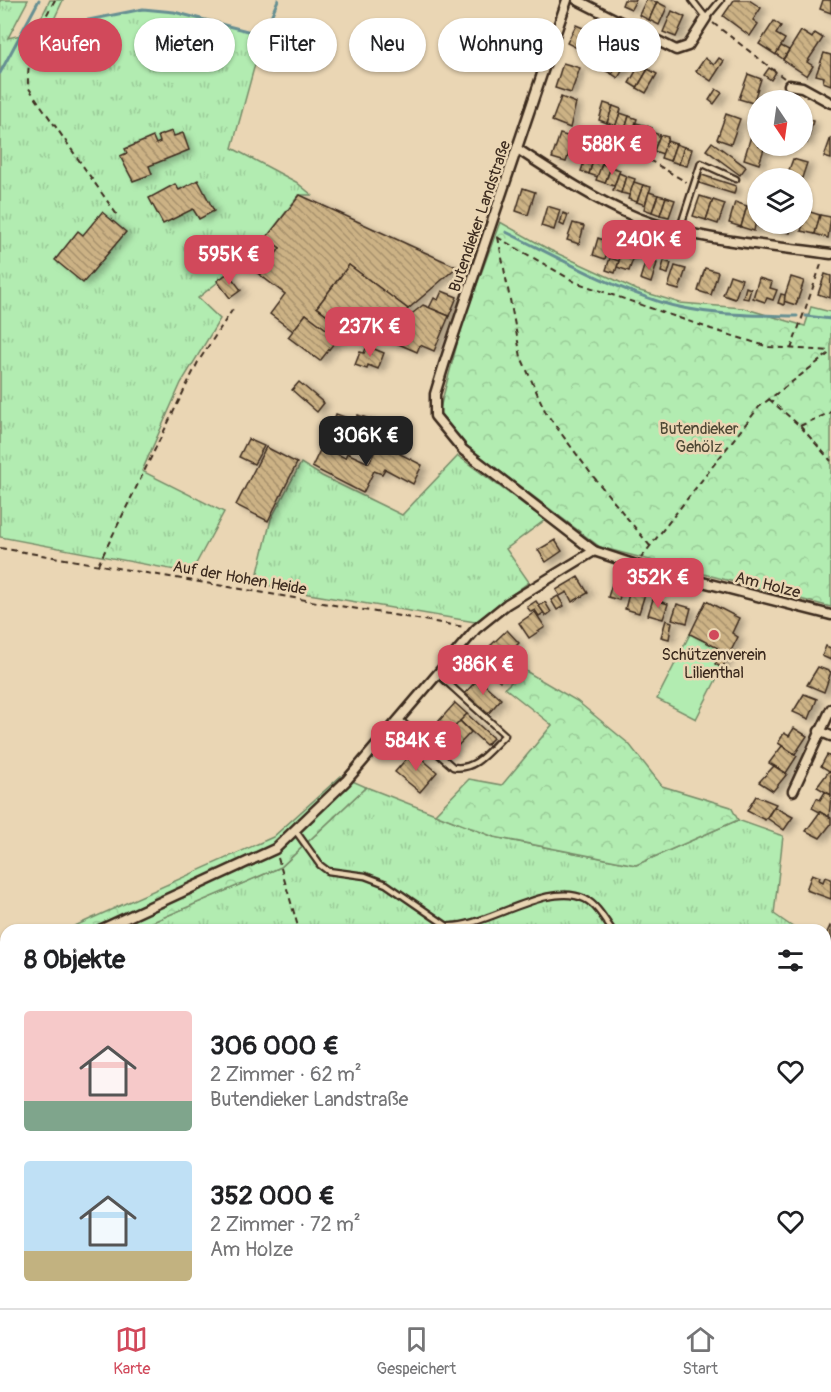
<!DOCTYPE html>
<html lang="de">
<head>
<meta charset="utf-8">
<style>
	body { margin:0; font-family:Pangolin,sans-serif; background:#f2f2f2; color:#202124; height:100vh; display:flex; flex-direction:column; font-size:22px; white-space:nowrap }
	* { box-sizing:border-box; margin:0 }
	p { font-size:20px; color:#757577 }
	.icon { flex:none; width:33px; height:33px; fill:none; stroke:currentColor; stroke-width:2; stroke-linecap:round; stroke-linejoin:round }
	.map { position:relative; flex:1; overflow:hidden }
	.details { position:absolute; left:0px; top:924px; width:831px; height:384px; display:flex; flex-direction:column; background:#fff; border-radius:18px 18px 0 0; box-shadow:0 2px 4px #0004 }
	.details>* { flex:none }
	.guide { position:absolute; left:18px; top:18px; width:795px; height:54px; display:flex; gap:12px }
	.needle { width:39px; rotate:167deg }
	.fabs { position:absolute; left:747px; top:90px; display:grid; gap:12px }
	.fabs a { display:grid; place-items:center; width:66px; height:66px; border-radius:50%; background:#fff; box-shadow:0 2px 4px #0004; font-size:30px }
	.price { position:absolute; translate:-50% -51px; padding:0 14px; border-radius:12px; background:#d1495b; color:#fff; font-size:20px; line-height:39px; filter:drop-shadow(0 2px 3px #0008) }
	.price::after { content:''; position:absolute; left:50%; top:36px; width:18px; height:14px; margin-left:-9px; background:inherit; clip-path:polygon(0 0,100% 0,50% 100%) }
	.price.current { background:#222; color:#fff }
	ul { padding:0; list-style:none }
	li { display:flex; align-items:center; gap:18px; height:150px; padding:0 24px }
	li span { display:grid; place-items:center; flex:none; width:168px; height:120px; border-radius:6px; color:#555 }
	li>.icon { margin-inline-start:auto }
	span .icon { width:72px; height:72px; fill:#fffc; stroke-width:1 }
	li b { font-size:26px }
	h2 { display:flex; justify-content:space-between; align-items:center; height:72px; padding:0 24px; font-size:26px }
	.tag { padding:0 21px; border-radius:27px; background:#fff; box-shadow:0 2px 4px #0004; font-size:21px; line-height:54px }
	.tag.current { background:#d1495b; color:#fff }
	.dock { display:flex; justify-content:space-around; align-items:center; height:84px; border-top:2px solid #e0e0e0; background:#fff; font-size:16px; color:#757577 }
	.dock a { display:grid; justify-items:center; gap:3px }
	.dock .current { color:#d1495b }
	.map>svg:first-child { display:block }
</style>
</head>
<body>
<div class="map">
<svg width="831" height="1308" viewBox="0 0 831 1308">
	<defs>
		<pattern id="grass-tufts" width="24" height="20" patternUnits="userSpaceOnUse" patternTransform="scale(1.5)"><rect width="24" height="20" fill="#b2ecb1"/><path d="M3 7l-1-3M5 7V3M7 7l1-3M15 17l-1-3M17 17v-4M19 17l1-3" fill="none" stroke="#9acb98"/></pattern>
		<pattern id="forest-crowns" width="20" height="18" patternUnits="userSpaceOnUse" patternTransform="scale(1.5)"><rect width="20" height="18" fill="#b2ecb1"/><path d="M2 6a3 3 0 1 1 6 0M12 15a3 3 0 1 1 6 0" fill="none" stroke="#9acb98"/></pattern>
		<pattern id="building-back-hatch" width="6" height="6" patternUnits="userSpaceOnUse" patternTransform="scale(1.5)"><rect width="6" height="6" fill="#ccb285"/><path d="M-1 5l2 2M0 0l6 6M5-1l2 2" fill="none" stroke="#a7916c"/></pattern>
		<filter id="shadow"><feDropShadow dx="5.5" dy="3" stdDeviation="3" flood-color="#0004"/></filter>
	</defs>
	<rect width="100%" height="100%" fill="#ead6b4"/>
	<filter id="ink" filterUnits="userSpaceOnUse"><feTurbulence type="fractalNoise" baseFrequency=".0167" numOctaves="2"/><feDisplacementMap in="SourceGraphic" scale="12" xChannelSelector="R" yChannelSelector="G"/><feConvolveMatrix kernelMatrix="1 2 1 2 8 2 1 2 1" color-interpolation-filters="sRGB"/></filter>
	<g filter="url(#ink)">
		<!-- grass -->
		<g fill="url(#grass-tufts)" stroke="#768b68" stroke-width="1.5">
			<polygon points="0,0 28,0 8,38 34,32 50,0 63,0 50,28 143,9 174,12 263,35 232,148 296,182 312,195 299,195 266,238 243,262 198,298 220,319 181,383 142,471 224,512 191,573 0,537"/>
			<polygon points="458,456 545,520 506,549 529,582 475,622 279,589 256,581 271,519 301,463 322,476 402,515"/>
			<polygon points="366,787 494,837 636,865 738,820 783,836 774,914 797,930 134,930 281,867"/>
			<polygon points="831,1105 831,1156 825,1157 825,1107"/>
			<polygon points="831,1230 831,1286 825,1289 825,1231"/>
			<polygon points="148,1302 652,1302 651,1308 150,1308"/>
		</g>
		<!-- forest -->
		<g fill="url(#forest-crowns)" stroke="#768b68" stroke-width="1.5">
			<polygon points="500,222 550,250 637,290 680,303 743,308 805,326 811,307 831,312 831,607 600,547 467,446 439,412 462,325"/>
			<polygon points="524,670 577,701 629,744 662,786 731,807 738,820 636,865 494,837 435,814 469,779 502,785 552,725 505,688"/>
			<polygon points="341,776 366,787 281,867 134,930 66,930 273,837"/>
		</g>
		<!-- pitch -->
		<polygon fill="#b2ecb1" stroke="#768b68" stroke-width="1.5" points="690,634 722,650 722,668 696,719 657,699"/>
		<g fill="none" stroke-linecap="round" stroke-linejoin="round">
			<!-- stream -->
			<g stroke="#668f92" stroke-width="3">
				<polyline points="49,28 143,9 174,12 263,35 278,0"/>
				<polyline points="0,73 39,0"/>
				<path d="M506,232C557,257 606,285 660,302C704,316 751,315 797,316"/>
				<polyline points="806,316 831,319"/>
			</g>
		</g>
		<!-- building -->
		<g fill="url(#building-back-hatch)" stroke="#3b2a1e" stroke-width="1.5" filter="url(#shadow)">
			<polygon points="624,0 636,0 631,9 622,5"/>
			<polygon points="646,0 657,2 649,20 639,15"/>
			<polygon points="734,0 749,0 761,8 753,20 758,24 750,36 723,16"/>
			<polygon points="823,0 831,0 831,13 820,9"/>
			<polygon points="657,2 667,7 659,25 649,20"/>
			<polygon points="672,11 685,17 676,37 663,32"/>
			<polygon points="774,21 781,26 776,34 785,39 776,55 759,44"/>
			<polygon points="576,25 590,31 581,50 567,43"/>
			<polygon points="597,27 602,30 598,37 593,35"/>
			<polygon points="801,31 812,38 815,33 823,38 807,62 813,66 807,76 783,60"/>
			<polygon points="611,35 618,39 615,43 608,39"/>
			<polygon points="599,36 605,39 592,61 586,58"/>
			<polygon points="605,39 611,43 598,65 592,61"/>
			<polygon points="618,39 623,42 619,49 614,46"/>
			<polygon points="637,41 644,45 636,56 629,52"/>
			<polygon points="644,45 648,48 643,56 638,53"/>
			<polygon points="781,46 789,50 783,59 776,54"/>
			<polygon points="619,49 625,52 612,74 606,71"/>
			<polygon points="625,52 631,56 618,78 612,74"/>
			<polygon points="824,53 831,55 831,85 823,82 824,77 816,75"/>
			<polygon points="705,58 714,65 719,58 724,61 711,81 696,71"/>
			<polygon points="563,63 580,68 571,93 555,88"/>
			<polygon points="640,64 648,69 637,88 629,83"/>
			<polygon points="769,68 776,72 771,80 764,75"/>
			<polygon points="648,69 657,74 646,93 637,88"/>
			<polygon points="748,74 761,79 753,103 739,99"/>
			<polygon points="716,89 722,93 714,104 709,100"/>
			<polygon points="561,97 576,103 570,128 552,121"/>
			<polygon points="604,103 613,106 607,123 599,120"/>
			<polygon points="613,106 621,109 616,126 607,123"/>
			<polygon points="620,113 629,116 624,133 614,130"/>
			<polygon points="726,114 740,119 731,144 717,139"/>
			<polygon points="629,116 637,119 631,136 624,133"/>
			<polygon points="802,118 813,121 807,143 802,141"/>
			<polygon points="636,123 644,125 639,141 630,139"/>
			<polygon points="644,125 652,128 647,144 639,141"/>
			<polygon points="172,131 174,136 183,133 189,150 149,166 152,174 133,181 120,156 127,153 125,149 153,137 156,144 160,142 158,136"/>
			<polygon points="651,132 660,135 654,151 646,148"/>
			<polygon points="752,133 758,135 758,146 765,146 759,164 744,159"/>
			<polygon points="560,134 574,138 566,162 552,158"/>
			<polygon points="660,135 668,137 663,154 654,151"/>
			<polygon points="831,137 831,159 824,157"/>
			<polygon points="667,141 676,144 670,161 661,158"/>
			<polygon points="712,142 746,167 740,175 706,150"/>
			<polygon points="676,144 684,147 679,164 670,161"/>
			<polygon points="684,147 692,149 687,166 679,164"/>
			<polygon points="586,156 594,158 589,174 581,171"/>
			<polygon points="594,158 603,161 598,177 589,174"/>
			<polygon points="793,159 807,163 802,178 786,178"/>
			<polygon points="602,164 611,167 605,183 596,180"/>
			<polygon points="611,167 620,170 614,186 605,183"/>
			<polygon points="619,173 626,176 621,193 613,190"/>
			<polygon points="702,175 736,186 734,194 699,183"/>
			<polygon points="626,176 635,179 630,195 621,193"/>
			<polygon points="198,180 214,211 199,219 193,209 163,224 149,198 175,184 179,190"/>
			<polygon points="634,182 643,185 637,202 628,199"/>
			<polygon points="643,185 651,187 645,205 637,202"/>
			<polygon points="523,188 535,192 528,215 516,211"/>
			<polygon points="649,192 658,195 652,212 644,209"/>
			<polygon points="300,195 457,267 408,309 349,265 317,307 347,330 339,339 306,314 293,331 270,314 285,294 260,275 280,248 266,238"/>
			<polygon points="658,195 666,197 660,215 652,212"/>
			<polygon points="700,196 713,200 706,220 693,216"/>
			<polygon points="666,197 675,200 669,217 660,215"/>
			<polygon points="713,200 725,204 718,224 706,220"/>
			<polygon points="735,202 747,206 741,227 729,223"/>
			<polygon points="547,206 560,210 554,230 541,226"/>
			<polygon points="747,206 758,209 754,231 741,227"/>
			<polygon points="807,211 820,215 815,234 801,231"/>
			<polygon points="102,212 126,232 83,283 55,260 78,231 83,235"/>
			<polygon points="563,213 568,215 564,226 560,224"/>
			<polygon points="820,215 831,217 828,238 815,234"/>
			<polygon points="573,223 584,226 579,244 567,240"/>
			<polygon points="765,224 779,224 777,229"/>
			<polygon points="779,224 793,224 790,233 777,229"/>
			<polygon points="266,238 280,248 260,275 243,262"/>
			<polygon points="598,238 610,242 605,259 593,255"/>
			<polygon points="624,244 637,247 629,271 617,267"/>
			<polygon points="610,258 619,261 615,273 606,270"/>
			<polygon points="646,260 657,263 651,283 640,279"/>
			<polygon points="664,261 671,263 668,274 661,272"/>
			<polygon points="349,265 408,309 382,330 378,328 372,336 367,333 362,341 317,307"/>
			<polygon points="675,266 686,269 679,290 668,287"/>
			<polygon points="705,268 718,272 711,295 698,291"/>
			<polygon points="228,273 241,290 230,298 217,281"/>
			<polygon points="825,274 831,276 830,298 818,294"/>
			<polygon points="730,275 742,279 735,299 723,295"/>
			<polygon points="791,277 804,281 796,305 783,301"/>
			<polygon points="759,278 772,282 770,288 777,290 773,300 767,298 765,302 753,298"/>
			<polygon points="746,287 751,289 748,299 743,298"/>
			<polygon points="442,291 457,297 449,316 429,308 434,298 438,300"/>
			<polygon points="781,294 785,295 784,305 778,303"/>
			<polygon points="423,305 449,316 434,351 420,345 417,352 387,339 389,332"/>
			<polygon points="306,314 338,338 320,361 288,337"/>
			<polygon points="367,346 384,353 378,369 368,365 367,369 355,365 360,352 364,353"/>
			<polygon points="299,382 324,403 317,412 292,390"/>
			<polygon points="336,414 356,421 353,429 334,422"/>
			<polygon points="358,415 387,425 383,437 354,427"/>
			<polygon points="248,439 264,446 254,464 239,457"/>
			<polygon points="379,443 422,465 413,484 385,469 382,474 374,471 363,493 312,467 322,446 345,458 347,453 369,463"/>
			<polygon points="266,447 297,463 268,521 236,505"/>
			<polygon points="555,540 562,551 546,562 538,550"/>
			<polygon points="578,577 588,593 572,602 567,592 560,596 556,590"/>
			<polygon points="656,583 660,585 658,593 653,591"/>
			<polygon points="612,584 622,587 619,600 608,597"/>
			<polygon points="630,590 645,594 639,613 625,609"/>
			<polygon points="558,596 564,606 557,610 551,600"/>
			<polygon points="653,599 668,604 663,619 648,615"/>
			<polygon points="536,601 544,613 539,616 535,610 531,612 527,607"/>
			<polygon points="706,601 739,618 732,633 738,637 722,668 715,664 722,650 690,634"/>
			<polygon points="545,602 551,612 546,616 539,606"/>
			<polygon points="677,604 691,608 687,623 672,619"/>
			<polygon points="535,612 545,627 529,638 519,623"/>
			<polygon points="666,620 672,622 669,639 661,637"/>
			<polygon points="507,630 519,643 502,660 490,646"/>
			<polygon points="826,646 831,648 831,660 822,656"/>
			<polygon points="508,654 518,665 519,670 510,679 507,675 500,681 489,670"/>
			<polygon points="818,667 831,672 824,692 807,685"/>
			<polygon points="478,679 501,699 488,714 465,693"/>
			<polygon points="804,694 817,699 809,719 793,712"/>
			<polygon points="455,703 467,714 440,743 429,732"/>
			<polygon points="467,714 493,738 486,745 460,721"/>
			<polygon points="460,721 471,732 451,753 440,743"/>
			<polygon points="794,728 807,736 795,754 778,743 784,733 789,736"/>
			<polygon points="782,746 797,756 786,773 769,763"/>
			<polygon points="413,751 437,772 420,792 395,772"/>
			<polygon points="827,755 831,757 831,772 821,766"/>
			<polygon points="774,766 787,774 773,791 759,782"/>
			<polygon points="829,771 831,772 831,795 817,787"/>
			<polygon points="825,792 831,795 829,817 812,808 817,798 820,800"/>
			<polygon points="756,796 776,804 765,820 747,811"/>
			<polygon points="774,807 793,817 784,830 767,818"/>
			<polygon points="820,812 831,818 831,824 820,838 806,831"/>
			<polygon points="812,874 820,877 819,880 823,882 825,877 831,879 831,899 806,890"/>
			<polygon points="830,926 831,927 831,940 825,937"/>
			<polygon points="829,1159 831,1190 825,1192 825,1160"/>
			<polygon points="6,1255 6,1278 5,1278 0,1266 0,1257"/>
		</g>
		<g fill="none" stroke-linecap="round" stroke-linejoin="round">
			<!-- lane casing -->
			<g stroke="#3b2a1e" stroke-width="9">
				<g id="lane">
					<polyline points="692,0 706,18 721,0"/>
					<polyline points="679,231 701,163 736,179"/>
					<path d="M400,720L453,767C476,771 489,750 505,735L439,675"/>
					<path d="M295,830L320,865L328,871L365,876L386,884L447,926C485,929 547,880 585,899C597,905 605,920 612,930"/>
				</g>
			</g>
			<!-- street casing -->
			<g stroke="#3b2a1e" stroke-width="13">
				<g id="street">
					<polyline points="567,0 446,358 435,394 435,416 463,450 594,551 636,565 831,615"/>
					<polyline points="577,0 676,50 688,46 706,18"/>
					<polyline points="789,85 802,87 831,103"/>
					<path d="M519,150C557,175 595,200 638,218C696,241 769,245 831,254"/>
					<polyline points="819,731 831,736"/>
					<polyline points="793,791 831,709"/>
					<polyline points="100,930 275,849 346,781 476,629 507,604 594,551"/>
					<polyline points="0,977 6,974"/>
				</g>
			</g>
			<!-- path -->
			<g stroke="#3b2a1e" stroke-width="2" stroke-dasharray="6 4.5" stroke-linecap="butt">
				<path d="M55,0C37,31 27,50 28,87L117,215"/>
				<polyline points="713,23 784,78"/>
				<polyline points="604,133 686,182"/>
				<polyline points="497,237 575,282 711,329 769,347 831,351"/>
				<polyline points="498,237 521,357 546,413 592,475 650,546"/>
				<polyline points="791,349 822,262"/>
				<polyline points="769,399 800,426 831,461"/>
				<polyline points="800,426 831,412"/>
				<polyline points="0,548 464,627"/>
				<polyline points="641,558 759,407 831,352"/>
				<polyline points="98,565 198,362 235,306"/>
				<polyline points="278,858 299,930"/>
				<polyline points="82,1302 87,1308"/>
				<polyline points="451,1302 461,1308"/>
			</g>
			<!-- lane -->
			<use href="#lane" stroke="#ead6b4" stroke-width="4.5"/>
			<!-- street -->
			<use href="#street" stroke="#ead6b4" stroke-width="8"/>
		</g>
	</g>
	<!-- markers -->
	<circle fill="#d1495b" stroke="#ead6b4" stroke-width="2" cx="714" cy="635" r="6"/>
	<g text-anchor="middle" stroke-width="5" stroke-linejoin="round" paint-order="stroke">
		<!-- street labels -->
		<g font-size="16" fill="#3b2a1e" stroke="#ead6b4">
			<text transform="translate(479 216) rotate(-71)" y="6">Butendieker Landstraße</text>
			<text transform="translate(240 577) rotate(10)" y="6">Auf der Hohen Heide</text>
			<text transform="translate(768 584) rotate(14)" y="6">Am Holze</text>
		</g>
		<!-- park labels -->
		<g font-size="16" fill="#4d4734" stroke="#ead6b4">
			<text x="699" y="434">Butendieker<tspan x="699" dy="18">Gehölz</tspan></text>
		</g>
		<!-- poi labels -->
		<g font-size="16" fill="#3b2a1e" stroke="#ead6b4">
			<text x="714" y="660">Schützenverein<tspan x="714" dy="18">Lilienthal</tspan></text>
		</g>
	</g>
</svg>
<div class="fabs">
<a><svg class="needle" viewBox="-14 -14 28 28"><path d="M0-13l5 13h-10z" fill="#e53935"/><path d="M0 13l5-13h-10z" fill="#757577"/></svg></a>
<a><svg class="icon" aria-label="layers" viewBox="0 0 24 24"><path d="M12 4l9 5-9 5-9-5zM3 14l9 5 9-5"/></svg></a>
</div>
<b class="price" style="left:612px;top:176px">588K €</b>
<b class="price" style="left:649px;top:271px">240K €</b>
<b class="price" style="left:229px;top:286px">595K €</b>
<b class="price" style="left:370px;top:358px">237K €</b>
<b class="price current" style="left:366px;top:467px">306K €</b>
<b class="price" style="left:658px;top:609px">352K €</b>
<b class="price" style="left:483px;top:696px">386K €</b>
<b class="price" style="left:416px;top:772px">584K €</b>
<div class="guide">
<a class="tag current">Kaufen</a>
<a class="tag">Mieten</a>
<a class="tag">Filter</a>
<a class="tag">Neu</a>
<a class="tag">Wohnung</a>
<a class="tag">Haus</a>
</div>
<section class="details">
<h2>8 Objekte<svg class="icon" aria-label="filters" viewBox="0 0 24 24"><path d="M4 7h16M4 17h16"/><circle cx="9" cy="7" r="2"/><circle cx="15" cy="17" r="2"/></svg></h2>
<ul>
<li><span style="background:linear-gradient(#f6c9c9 75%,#7fa58c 0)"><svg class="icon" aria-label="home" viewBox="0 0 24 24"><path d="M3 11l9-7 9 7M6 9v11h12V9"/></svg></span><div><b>306 000 €</b><p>2 Zimmer · 62 m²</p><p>Butendieker Landstraße</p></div><svg class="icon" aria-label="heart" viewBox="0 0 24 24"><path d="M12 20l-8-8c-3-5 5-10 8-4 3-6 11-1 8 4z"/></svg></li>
<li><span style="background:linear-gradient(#bfe0f5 75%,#c2b280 0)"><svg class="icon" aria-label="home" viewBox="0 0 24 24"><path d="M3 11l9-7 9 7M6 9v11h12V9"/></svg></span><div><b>352 000 €</b><p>2 Zimmer · 72 m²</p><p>Am Holze</p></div><svg class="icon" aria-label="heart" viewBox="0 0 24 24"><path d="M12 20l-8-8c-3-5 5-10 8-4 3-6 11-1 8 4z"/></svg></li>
</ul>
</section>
</div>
<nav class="dock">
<a class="current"><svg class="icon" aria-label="map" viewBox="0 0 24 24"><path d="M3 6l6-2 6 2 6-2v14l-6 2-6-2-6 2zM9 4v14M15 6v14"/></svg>Karte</a>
<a><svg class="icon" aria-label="saved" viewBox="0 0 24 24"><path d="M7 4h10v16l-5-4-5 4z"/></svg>Gespeichert</a>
<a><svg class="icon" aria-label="home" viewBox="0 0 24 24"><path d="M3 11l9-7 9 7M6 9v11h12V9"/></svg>Start</a>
</nav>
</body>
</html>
